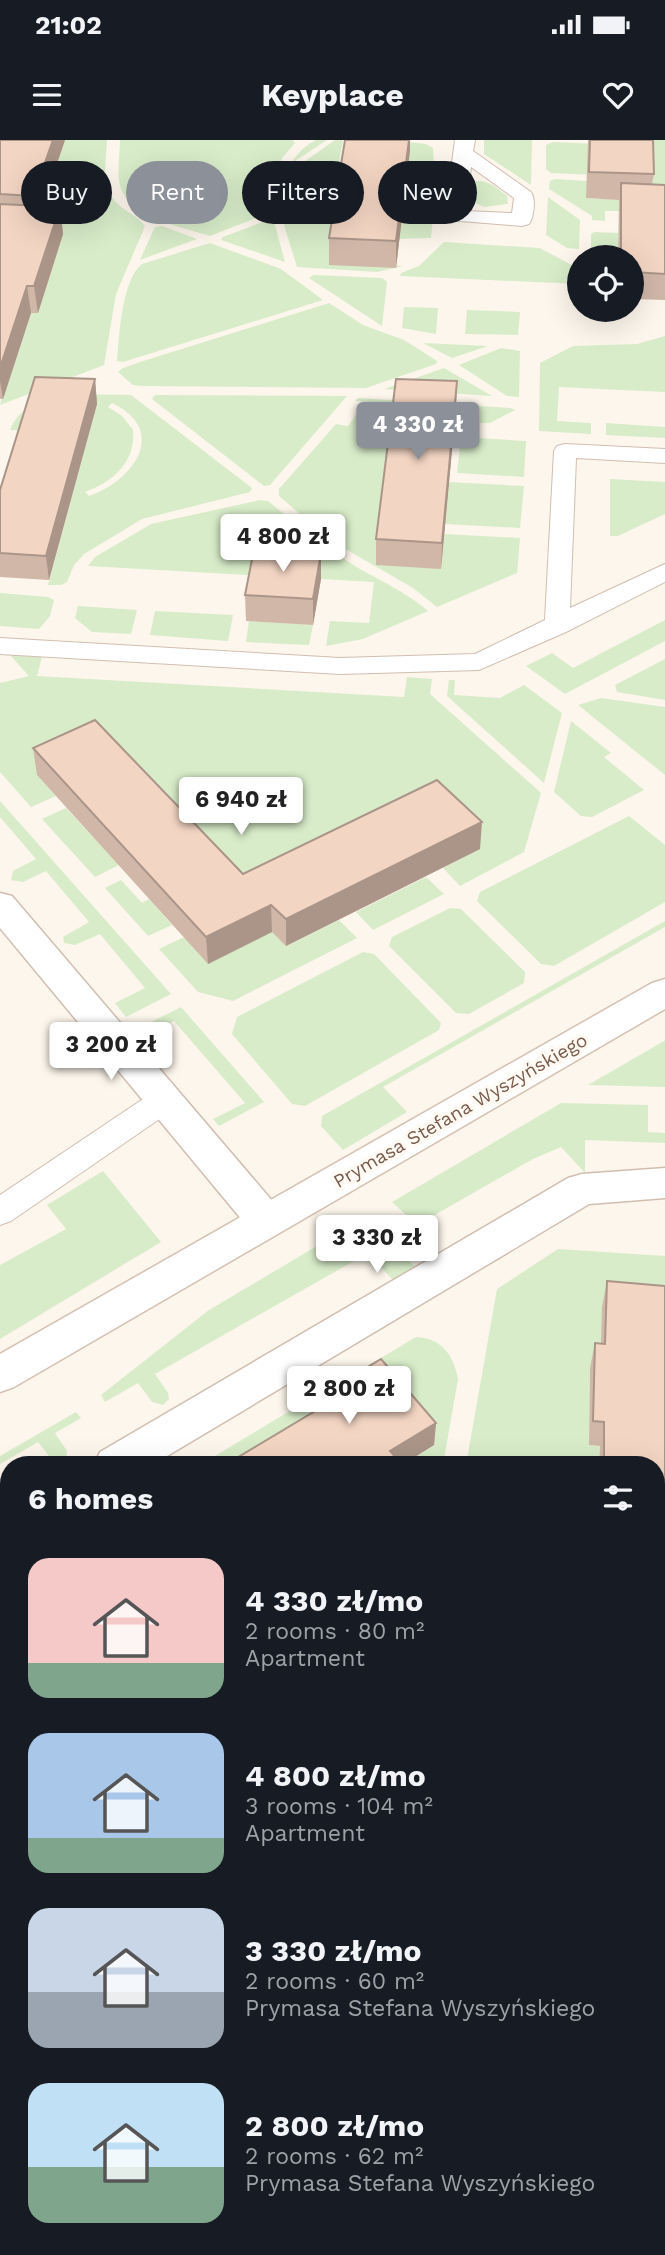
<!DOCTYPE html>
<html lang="en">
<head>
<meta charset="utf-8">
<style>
	body { margin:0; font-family:"Work Sans",sans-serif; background:#20242c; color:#f1f3f6; height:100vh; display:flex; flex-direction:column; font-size:26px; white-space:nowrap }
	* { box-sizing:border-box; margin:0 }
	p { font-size:23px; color:#9ea1a6 }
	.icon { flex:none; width:38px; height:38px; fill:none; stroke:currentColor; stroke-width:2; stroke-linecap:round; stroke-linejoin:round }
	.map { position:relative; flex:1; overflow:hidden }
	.drawer { position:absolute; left:0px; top:1316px; width:665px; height:800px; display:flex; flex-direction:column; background:#171b24; border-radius:28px 28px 0 0; box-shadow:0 7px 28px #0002 }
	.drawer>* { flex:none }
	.guide { position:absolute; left:21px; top:21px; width:623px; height:63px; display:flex; gap:14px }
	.tools { position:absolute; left:567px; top:105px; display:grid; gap:14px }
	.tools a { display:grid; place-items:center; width:77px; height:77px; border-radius:50%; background:#171b24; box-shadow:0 7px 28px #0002; font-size:35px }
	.price { position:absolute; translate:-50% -60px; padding:0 16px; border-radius:7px; background:#fff; color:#222; font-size:23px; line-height:46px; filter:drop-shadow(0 2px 4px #0008) }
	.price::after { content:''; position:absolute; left:50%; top:42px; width:21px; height:16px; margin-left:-10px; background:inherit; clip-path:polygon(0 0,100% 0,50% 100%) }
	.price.current { background:#8c9099; color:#fff }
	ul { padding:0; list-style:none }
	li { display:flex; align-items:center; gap:21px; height:175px; padding:0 28px }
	li span { display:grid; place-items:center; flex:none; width:196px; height:140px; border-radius:21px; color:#555 }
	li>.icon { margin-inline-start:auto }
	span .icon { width:84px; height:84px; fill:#fffc; stroke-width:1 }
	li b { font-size:30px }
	h2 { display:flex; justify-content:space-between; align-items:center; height:84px; padding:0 28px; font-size:30px }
	.tag { padding:0 24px; border-radius:32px; background:#171b24; box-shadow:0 7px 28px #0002; font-size:24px; line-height:63px }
	.tag.current { background:#8c9099; color:#fff }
	.status { display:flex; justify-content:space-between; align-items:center; height:49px; padding:0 35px; background:#171b24; direction:ltr }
	.status svg { height:19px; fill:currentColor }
	header { display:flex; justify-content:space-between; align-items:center; height:91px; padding:0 28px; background:#171b24; font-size:32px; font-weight:700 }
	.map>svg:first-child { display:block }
</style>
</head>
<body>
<div class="status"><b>21:02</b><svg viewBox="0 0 49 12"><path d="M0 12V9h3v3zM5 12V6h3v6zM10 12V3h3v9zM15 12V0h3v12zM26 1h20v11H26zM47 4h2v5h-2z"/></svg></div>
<header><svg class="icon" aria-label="menu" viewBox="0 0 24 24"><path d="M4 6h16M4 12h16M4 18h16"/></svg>Keyplace<svg class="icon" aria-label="heart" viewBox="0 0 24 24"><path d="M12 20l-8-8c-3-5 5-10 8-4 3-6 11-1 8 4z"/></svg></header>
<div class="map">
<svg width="665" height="2115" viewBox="0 0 665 2115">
	<rect width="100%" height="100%" fill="#fdf6ec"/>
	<!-- green -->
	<g fill="#d8ecc9" fill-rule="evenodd">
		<path d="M65,0H107C106,23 100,49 119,65C128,73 137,76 145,86L116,154L104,225L0,265L49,66L43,65Z"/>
		<path d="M120,0H293L295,3L282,18L271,72L210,96C183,87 133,79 121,49C116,35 120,15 120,0Z"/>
		<path d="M316,0H327L292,23L296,26C291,44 279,63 290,80L289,63L301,24L335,0H343L339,23L346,24L363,124L403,126L377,132L297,127L280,72C281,43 289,13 316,0Z"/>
		<polygon points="390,0 426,4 433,8 434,27 408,27"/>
		<polygon points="484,0 532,0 531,45 484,14"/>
		<polygon points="650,0 665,0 665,71 657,71 657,45 650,44"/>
		<polygon points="553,2 598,4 597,35 551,33 546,29 546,5"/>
		<polygon points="398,32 438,36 433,66 393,65"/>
		<polygon points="555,39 587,41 586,58 625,60 625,71 605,71 605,81 592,80 592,76 549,49 550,41"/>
		<path d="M475,41C488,40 498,48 507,56L508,64L485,67L469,61L468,48Z"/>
		<polygon points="548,57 580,80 579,109 567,108 546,95"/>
		<polygon points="399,72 427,73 433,77 431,98 395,99"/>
		<polygon points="273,78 285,122 221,100 223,97"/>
		<polygon points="162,86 197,99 140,120 155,87"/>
		<polygon points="595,92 618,93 618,117 591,117 591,94"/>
		<polygon points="444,102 540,108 579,129 579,144 400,136 401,133 419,126"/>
		<path d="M210,103L281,129L323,160L123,222L117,221C119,196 122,139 142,124Z"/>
		<polygon points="314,135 382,138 387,142 382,186 309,138"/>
		<polygon points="329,163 363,185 404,200 437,221 436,224 366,248 142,246 133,245 118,232 123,228 140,222"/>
		<polygon points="404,167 438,168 436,194 402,188"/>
		<polygon points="467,170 520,172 518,195 465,194"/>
		<polygon points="665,196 665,252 559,247 557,281 591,283 591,294 539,291 540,223 573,206 637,204"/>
		<polygon points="423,203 488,206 452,218"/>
		<polygon points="501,208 520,211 519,257 507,256 459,225"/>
		<polygon points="444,228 492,256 384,249"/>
		<path d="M71,254L131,255L252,348L250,352L142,379L84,414L74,425L67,442L61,445H48L97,264L29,291L10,290C20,263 47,261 71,254ZM112,263C170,291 133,341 89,356L85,352C113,342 136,322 133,290L122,276L108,267Z"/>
		<polygon points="155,255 347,256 270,345 264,346 152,259"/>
		<polygon points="358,258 510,268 515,270 490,283 480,283 480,269 355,261"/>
		<polygon points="362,267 395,268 440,429 444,394 520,398 517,433 437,467 413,448 330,400 279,356 279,349 336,284 348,286"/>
		<polygon points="606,283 665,287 665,298 606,295"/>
		<polygon points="461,297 526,301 524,337 457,333"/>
		<polygon points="610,339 665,342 665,374 618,396 610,396"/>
		<polygon points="449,342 524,346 520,388 445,384"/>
		<path d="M260,360L268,361C296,384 324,406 355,426C380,441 405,451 428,471L363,499L326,506L330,481L369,483L374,442L88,426L95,417L151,384Z"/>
		<polygon points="0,453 48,457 54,460 50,476 39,489 0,486"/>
		<polygon points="78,466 137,470 131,494 92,492 75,478"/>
		<polygon points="155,471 233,475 228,501 150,495"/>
		<polygon points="665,480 665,501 565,554 526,526 552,513 573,528"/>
		<polygon points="249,481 313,485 309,505 246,502"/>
		<polygon points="10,515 42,517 37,536 404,557 407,537 432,539 430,554 541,653 524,712 460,746 443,728 479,709 244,761 37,635 56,656 31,667 0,632 0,543 29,536"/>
		<polygon points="665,519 665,560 617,552 615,545"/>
		<polygon points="449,540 455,540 454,555 500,558 524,545 562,573 544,643 447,556"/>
		<polygon points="601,558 665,567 665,635 578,565"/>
		<polygon points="571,581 611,613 604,617 644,650 592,677 581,676 554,652"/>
		<polygon points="0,661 171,854 126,877 115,863 145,848 100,794 75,805 64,803 63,797 89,782 46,731 23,742 11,740 13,731 36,719 0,677"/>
		<polygon points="66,668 119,725 95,737 42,679"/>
		<polygon points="629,676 665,705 665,762 554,826 541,824 477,761 480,752"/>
		<polygon points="426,737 444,754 373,790 356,772"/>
		<polygon points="121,740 142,763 149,759 172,785 148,796 105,748"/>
		<polygon points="450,768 461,769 525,832 524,843 469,874 456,873 389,806 392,797"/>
		<polygon points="339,780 357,798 233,861 198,852 159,809 184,797 272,792 287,806"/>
		<polygon points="665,781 665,787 383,947 407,972 343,1010 321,986 322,976"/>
		<polygon points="363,812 374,814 441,883 439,890 305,966 292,964 232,894 237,877"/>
		<polygon points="181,867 264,962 219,986 213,979 245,963 174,881 143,897 137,889"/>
		<polygon points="665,900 665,947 588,945 664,901"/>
		<polygon points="561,963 648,965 648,992 665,993 665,1003 585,1000 585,1033 561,1007 533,1019 417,1085 392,1062"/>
		<polygon points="103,1031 161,1102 0,1199 0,1125 66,1089 47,1065"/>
		<polygon points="366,1077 415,1127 393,1140 368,1113 155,1234 168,1253 169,1259 163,1265 152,1262 138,1243 105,1262 101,1255 209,1170"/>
		<polygon points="558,1109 665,1116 665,1172 601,1228 590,1228 589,1305 600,1306 599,1325 466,1325 497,1149"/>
		<path d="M416,1197C442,1198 454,1216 458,1239L443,1325H402L433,1306L333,1270L320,1254Z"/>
		<polygon points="303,1263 322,1289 263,1325 222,1325 215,1316"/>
		<polygon points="76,1272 81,1278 55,1293 67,1311 66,1322 55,1324 38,1302 0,1324 0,1316"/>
		<polygon points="9,1601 9,1998 0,2000 0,1607"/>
		<polygon points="9,2025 9,2107 149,2107 124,2115 0,2115 0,2027"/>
		<polygon points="224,2107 374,2107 384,2115 210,2115"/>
		<polygon points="431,2107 596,2107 596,2112 611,2115 441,2115"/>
	</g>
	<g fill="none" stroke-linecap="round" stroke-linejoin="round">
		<!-- lane casing -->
		<g stroke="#d1beb0" stroke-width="2">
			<g id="lane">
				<path d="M455,0H475L473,11L531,52C536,59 534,77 529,84L522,86L448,80L445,76ZM471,27L514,58L512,73L466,71Z"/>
				<polygon points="565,304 665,309 665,323 576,318 570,468 665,424 665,442 566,492 479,530 340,534 0,514 0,498 340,518 475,514 545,480 554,311 557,306"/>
				<polygon points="163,949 174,953 178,961 174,969 11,1081 0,1085 0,1055 152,953"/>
			</g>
		</g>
		<!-- street casing -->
		<g stroke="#d1beb0" stroke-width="3">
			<g id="street">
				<polygon points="0,753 12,756 280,1070 285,1081 280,1092 266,1097 252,1092 0,788"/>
				<polygon points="665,1028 665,1058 589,1064 152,1325 94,1325 100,1312 568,1038 582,1034"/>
				<polygon points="9,1369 9,1409 0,1412 0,1372"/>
			</g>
		</g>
		<!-- secondary casing -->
		<g stroke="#d6c0b0" stroke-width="3">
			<polygon id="secondary" points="665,839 665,869 14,1247 0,1252 0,1214 652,843"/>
		</g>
		<!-- lane -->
		<use href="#lane" fill="#fff" fill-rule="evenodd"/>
		<!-- street -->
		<use href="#street" fill="#fff" fill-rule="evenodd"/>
		<!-- secondary -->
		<use href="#secondary" fill="#fff" fill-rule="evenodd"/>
	</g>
	<!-- wall -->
	<g fill="#d1b7a8">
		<polygon points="0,0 65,0 42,66 60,67 63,94 38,173 31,173 3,259 0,259"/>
		<polygon points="588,0 653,0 654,34 652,44 665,45 665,160 632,159 632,117 618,117 619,60 586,58"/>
		<polygon points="410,10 396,128 329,125 329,98"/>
		<polygon points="95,239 97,264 49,440 0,437 0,350"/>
		<polygon points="456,267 441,429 376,425 376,399"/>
		<polygon points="321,413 321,439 313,485 246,481 245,455"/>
		<polygon points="33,608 243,734 480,709 286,806 272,792 208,824 37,635"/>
		<polygon points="607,1141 665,1146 665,2115 611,2115 611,2113 596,2112 596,2107 656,2107 656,1325 599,1325 600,1306 589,1305 590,1228 595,1203 601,1203 602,1167"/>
		<polygon points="333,1248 436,1283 434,1305 402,1325 225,1325 333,1260"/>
	</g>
	<!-- shaded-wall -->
	<g fill="#aa9588">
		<polygon points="53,0 65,0 37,83 33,56"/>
		<polygon points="409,0 410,0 410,10 396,128 396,101"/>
		<polygon points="60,67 63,94 38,173 34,146"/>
		<polygon points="27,146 31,173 3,259 0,241 0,228"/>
		<polygon points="95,239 97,264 49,440 46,416"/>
		<polygon points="457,241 456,267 441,429 442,403"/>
		<polygon points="321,413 321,439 313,485 313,459"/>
		<polygon points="482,682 480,709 286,806 286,779"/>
		<polygon points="271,765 272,792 208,824 206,797"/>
		<polygon points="436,1283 434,1305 402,1325 388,1325 390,1311"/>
		<polygon points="9,1578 9,1601 0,1607 0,1584"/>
	</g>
	<!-- building -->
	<g fill="#f3d5c3" stroke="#aa9588" stroke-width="2">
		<polygon points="0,0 53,0 33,56 0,54"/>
		<polygon points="345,0 409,0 396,101 329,98"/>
		<polygon points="590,0 653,0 654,34 589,32"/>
		<polygon points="621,43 665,45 665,134 632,132 632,117 621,117"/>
		<polygon points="0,64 60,67 34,146 27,146 0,228"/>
		<polygon points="35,237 95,239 46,416 0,413 0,350"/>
		<polygon points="396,239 457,241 442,403 376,399"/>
		<polygon points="254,409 321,413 313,459 245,455"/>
		<polygon points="95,580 243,734 437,640 482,682 286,779 271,765 206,797 33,608"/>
		<polygon points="607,1141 665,1146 665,2115 617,2115 617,2107 656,2107 656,1325 604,1325 604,1282 593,1281 595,1203 605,1204"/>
		<polygon points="381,1219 436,1283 390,1311 397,1319 388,1325 225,1325 340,1256 333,1248"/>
		<polygon points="9,1470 9,1578 0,1584 0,1475"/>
	</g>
	<g text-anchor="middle" stroke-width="7" stroke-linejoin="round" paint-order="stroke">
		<!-- street labels -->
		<g font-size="19" fill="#7a5c4d" stroke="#fffaf3">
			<text transform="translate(460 970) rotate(-30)" y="7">Prymasa Stefana Wyszyńskiego</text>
		</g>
	</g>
</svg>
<div class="tools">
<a><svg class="icon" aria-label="locate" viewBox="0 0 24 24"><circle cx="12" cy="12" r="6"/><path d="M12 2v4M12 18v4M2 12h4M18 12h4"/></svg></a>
</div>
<b class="price current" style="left:418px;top:322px">4 330 zł</b>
<b class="price" style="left:283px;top:434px">4 800 zł</b>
<b class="price" style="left:241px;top:697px">6 940 zł</b>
<b class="price" style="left:111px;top:942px">3 200 zł</b>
<b class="price" style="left:377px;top:1135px">3 330 zł</b>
<b class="price" style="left:349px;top:1286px">2 800 zł</b>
<div class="guide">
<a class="tag">Buy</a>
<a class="tag current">Rent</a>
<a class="tag">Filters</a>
<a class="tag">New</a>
</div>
<section class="drawer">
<h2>6 homes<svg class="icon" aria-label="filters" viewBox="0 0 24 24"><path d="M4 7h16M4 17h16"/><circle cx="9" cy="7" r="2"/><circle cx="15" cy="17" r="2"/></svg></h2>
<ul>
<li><span style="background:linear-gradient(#f6c9c9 75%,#7fa58c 0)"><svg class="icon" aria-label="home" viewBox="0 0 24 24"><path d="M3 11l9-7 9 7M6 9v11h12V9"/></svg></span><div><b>4 330 zł/mo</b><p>2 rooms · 80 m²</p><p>Apartment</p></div></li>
<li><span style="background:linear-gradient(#a9c7e8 75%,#7fa58c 0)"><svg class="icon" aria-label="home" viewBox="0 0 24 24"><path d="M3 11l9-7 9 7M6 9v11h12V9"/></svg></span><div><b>4 800 zł/mo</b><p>3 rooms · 104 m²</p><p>Apartment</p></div></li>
<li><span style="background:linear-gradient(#c9d6e8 60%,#9aa5b1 0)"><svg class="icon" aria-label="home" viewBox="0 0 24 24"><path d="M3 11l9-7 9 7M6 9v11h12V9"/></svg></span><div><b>3 330 zł/mo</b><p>2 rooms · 60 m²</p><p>Prymasa Stefana Wyszyńskiego</p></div></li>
<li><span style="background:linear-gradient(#bfe0f5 60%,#7fa58c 0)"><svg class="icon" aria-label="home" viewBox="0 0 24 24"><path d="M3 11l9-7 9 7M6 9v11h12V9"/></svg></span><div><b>2 800 zł/mo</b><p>2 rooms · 62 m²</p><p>Prymasa Stefana Wyszyńskiego</p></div></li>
</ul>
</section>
</div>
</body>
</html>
